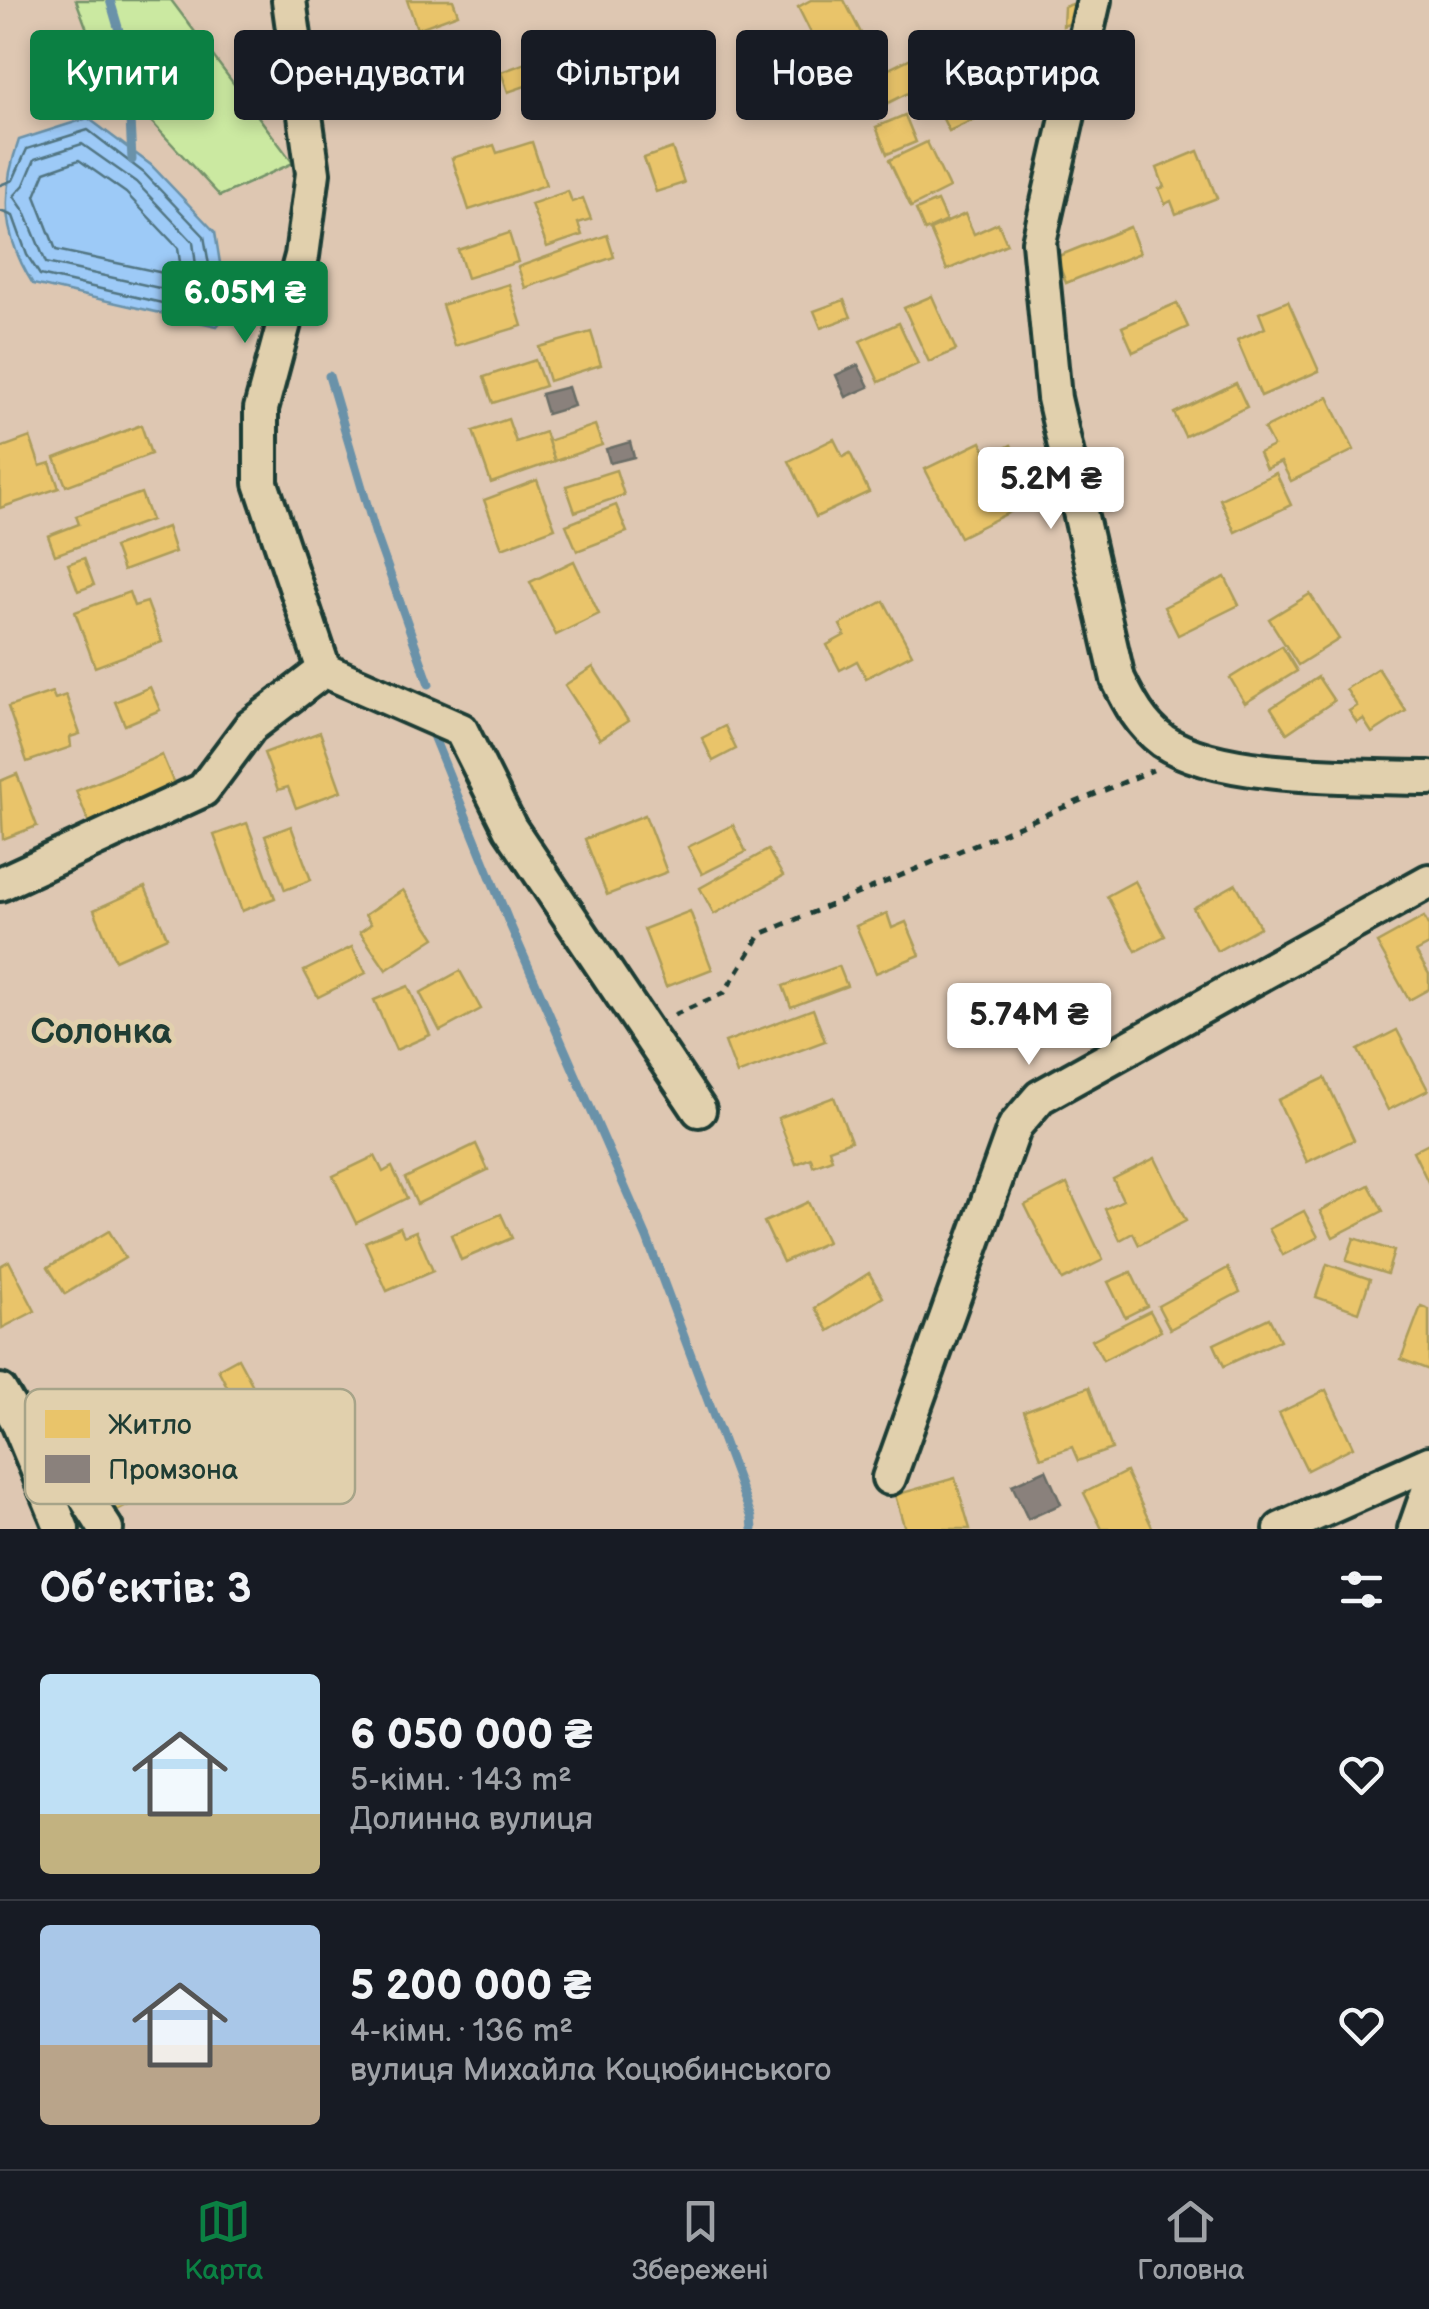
<!DOCTYPE html>
<html lang="uk">
<head>
<meta charset="utf-8">
<style>
	body { margin:0; font-family:"Balsamiq Sans",sans-serif; background:#20242c; color:#f1f3f6; height:100vh; display:flex; flex-direction:column; font-size:38px; white-space:nowrap }
	* { box-sizing:border-box; margin:0 }
	p { font-size:32px; color:#9ea1a6 }
	.icon { flex:none; width:55px; height:55px; fill:none; stroke:currentColor; stroke-width:2; stroke-linecap:round; stroke-linejoin:round }
	.map { position:relative; height:1529px; overflow:hidden }
	.details { display:flex; flex-direction:column; background:#171b24; flex:1 }
	.details>* { flex:none }
	.banner { position:absolute; left:30px; top:30px; width:1370px; height:90px; display:flex; gap:20px }
	.price { position:absolute; translate:-50% -85px; padding:0 22px; border-radius:10px; background:#fff; color:#222; font-size:32px; line-height:65px; filter:drop-shadow(0 2px 5px #0008) }
	.price::after { content:''; position:absolute; left:50%; top:60px; width:30px; height:22px; margin-left:-15px; background:inherit; clip-path:polygon(0 0,100% 0,50% 100%) }
	.price.selected { background:#0b8043; color:#fff }
	ul { padding:0; list-style:none }
	li { display:flex; align-items:center; gap:30px; height:250px; padding:0 40px }
	li+li { border-top:2px solid #363941 }
	li span { display:grid; place-items:center; flex:none; width:280px; height:200px; border-radius:10px; color:#555 }
	li>.icon { margin-inline-start:auto }
	span .icon { width:120px; height:120px; fill:#fffc; stroke-width:1 }
	li b { font-size:42px }
	h2 { display:flex; justify-content:space-between; align-items:center; height:120px; padding:0 40px; font-size:42px }
	.tag { padding:0 35px; border-radius:10px; background:#171b24; box-shadow:0 5px 15px #0003; font-size:35px; line-height:90px }
	.tag.selected { background:#0b8043; color:#fff }
	.dock { display:flex; justify-content:space-around; align-items:center; height:140px; border-top:2px solid #363941; background:#171b24; font-size:28px; color:#9ea1a6 }
	.dock a { display:grid; justify-items:center; gap:5px }
	.dock .selected { color:#0b8043 }
	.map>svg:first-child { display:block }
</style>
</head>
<body>
<div class="map">
<svg width="1429" height="1529" viewBox="0 0 1429 1529">
	<rect width="100%" height="100%" fill="#dec7b2"/>
	<filter id="ink" filterUnits="userSpaceOnUse"><feTurbulence type="fractalNoise" baseFrequency=".01" numOctaves="2"/><feDisplacementMap in="SourceGraphic" scale="20" xChannelSelector="R" yChannelSelector="G"/><feConvolveMatrix kernelMatrix="1 2 1 2 8 2 1 2 1" color-interpolation-filters="sRGB"/></filter>
	<g filter="url(#ink)">
		<!-- green -->
		<polygon fill="#cbe9a1" stroke="#75936a" stroke-width="2.5" points="76,0 171,0 293,163 220,196 101,67"/>
		<!-- water -->
		<path fill="#9dcaf7" stroke="#6b92a9" stroke-width="2.5" d="M88,118L151,165L215,232L228,313L217,326L33,284C2,235 0,193 19,140Z"/>
		<!-- homes -->
		<g fill="#e9c46a" stroke="#ac9c5a" stroke-width="2.5">
			<polygon points="407,0 453,0 458,14 417,29"/>
			<polygon points="811,0 844,0 864,39 824,59 798,7"/>
			<polygon points="1084,0 1080,20 1063,26 1064,7"/>
			<polygon points="477,28 497,81 435,103 416,50"/>
			<polygon points="1033,49 1043,71 991,94 981,72"/>
			<polygon points="917,55 930,82 866,114 853,87"/>
			<polygon points="545,56 552,77 508,92 501,72"/>
			<polygon points="972,72 991,112 949,131 930,92"/>
			<polygon points="1106,91 1119,92 1118,120 1105,119"/>
			<polygon points="905,115 916,142 887,154 876,127"/>
			<polygon points="532,142 546,185 469,210 452,158 494,145 497,153"/>
			<polygon points="927,142 949,188 911,207 889,160"/>
			<polygon points="672,148 684,183 656,192 644,158"/>
			<polygon points="1198,151 1217,198 1176,214 1171,201 1165,204 1159,189 1164,187 1157,168"/>
			<polygon points="568,191 572,202 583,198 591,219 578,223 582,235 547,247 531,204"/>
			<polygon points="937,201 946,221 925,231 916,210"/>
			<polygon points="965,214 974,234 998,223 1007,244 947,270 930,230"/>
			<polygon points="1130,227 1140,253 1066,283 1056,257"/>
			<polygon points="509,233 518,262 467,278 458,250"/>
			<polygon points="607,235 614,257 525,288 518,267"/>
			<polygon points="509,284 522,326 455,346 442,305"/>
			<polygon points="932,296 956,350 929,362 904,308"/>
			<polygon points="844,300 851,317 821,328 814,311"/>
			<polygon points="1288,301 1319,371 1261,396 1237,340 1265,328 1259,313"/>
			<polygon points="1177,303 1188,327 1133,352 1122,327"/>
			<polygon points="899,323 918,364 879,382 860,341"/>
			<polygon points="591,332 601,365 549,381 539,347"/>
			<polygon points="535,360 545,386 493,403 484,377"/>
			<polygon points="1236,383 1247,407 1185,436 1174,413"/>
			<polygon points="1328,397 1354,450 1291,481 1281,462 1266,469 1259,453 1273,446 1264,429"/>
			<polygon points="508,419 516,442 545,432 555,461 491,483 473,431"/>
			<polygon points="141,425 151,454 66,486 55,458"/>
			<polygon points="595,425 602,445 555,461 548,441"/>
			<polygon points="30,437 40,466 50,463 59,488 0,508 0,448"/>
			<polygon points="834,439 843,457 850,453 869,492 816,517 789,461"/>
			<polygon points="981,442 988,457 1011,445 1030,482 1007,494 1016,509 960,537 925,469"/>
			<polygon points="616,470 624,495 575,512 566,486"/>
			<polygon points="1276,473 1291,505 1235,532 1220,499"/>
			<polygon points="537,480 555,528 502,548 484,500"/>
			<polygon points="141,493 151,520 55,555 48,536 79,524 76,516"/>
			<polygon points="616,505 627,532 577,551 566,525"/>
			<polygon points="167,527 175,552 123,571 114,547"/>
			<polygon points="84,558 94,585 78,591 68,564"/>
			<polygon points="574,561 599,614 556,635 530,582"/>
			<polygon points="1225,577 1239,605 1178,635 1164,607"/>
			<polygon points="129,592 134,606 147,602 162,642 95,667 75,612"/>
			<polygon points="1310,594 1339,639 1298,665 1269,619"/>
			<polygon points="884,601 912,654 866,678 857,661 840,670 827,645 845,635 840,625"/>
			<polygon points="1282,646 1297,671 1245,703 1230,678"/>
			<polygon points="593,667 628,721 600,739 565,685"/>
			<polygon points="1378,668 1406,711 1372,733 1363,719 1357,723 1349,711 1357,706 1346,689"/>
			<polygon points="1318,677 1334,701 1287,733 1271,708"/>
			<polygon points="150,687 160,710 125,725 115,702"/>
			<polygon points="52,692 55,699 66,695 80,734 70,737 71,747 27,762 8,707"/>
			<polygon points="725,726 736,749 713,761 702,738"/>
			<polygon points="320,732 341,791 296,808 288,787 278,790 264,753"/>
			<polygon points="162,755 175,786 89,823 76,791"/>
			<polygon points="17,774 37,826 3,839 0,781"/>
			<polygon points="645,815 667,872 607,895 585,839"/>
			<polygon points="247,823 275,898 242,911 214,835"/>
			<polygon points="733,825 746,852 702,874 688,847"/>
			<polygon points="291,826 311,880 285,890 265,836"/>
			<polygon points="768,850 783,876 714,914 700,888"/>
			<polygon points="1135,881 1165,936 1136,951 1107,896"/>
			<polygon points="1236,884 1260,927 1217,951 1193,908"/>
			<polygon points="145,887 167,937 115,960 94,910"/>
			<polygon points="403,890 435,938 386,970 360,932 371,924 365,915"/>
			<polygon points="690,911 712,969 666,987 644,929"/>
			<polygon points="887,913 892,928 906,922 920,955 876,973 856,926"/>
			<polygon points="1424,917 1429,927 1429,945 1416,952 1429,974 1429,989 1409,1000 1377,943"/>
			<polygon points="352,947 366,973 318,997 304,971"/>
			<polygon points="839,966 847,986 791,1007 783,986"/>
			<polygon points="460,971 481,1009 440,1031 420,993"/>
			<polygon points="408,986 430,1035 396,1050 374,1000"/>
			<polygon points="813,1009 825,1041 737,1074 725,1042"/>
			<polygon points="1397,1030 1428,1090 1388,1110 1358,1050"/>
			<polygon points="1325,1078 1354,1140 1307,1162 1278,1100"/>
			<polygon points="834,1097 851,1141 829,1149 832,1159 813,1166 811,1158 796,1164 778,1118"/>
			<polygon points="1429,1143 1429,1184 1413,1151"/>
			<polygon points="476,1144 488,1170 417,1204 405,1178"/>
			<polygon points="375,1156 383,1172 392,1167 407,1198 356,1223 333,1176"/>
			<polygon points="1155,1158 1186,1221 1139,1245 1133,1233 1120,1240 1105,1209 1123,1200 1113,1179"/>
			<polygon points="1067,1184 1103,1260 1062,1280 1025,1205"/>
			<polygon points="1369,1185 1383,1211 1333,1237 1320,1211"/>
			<polygon points="808,1202 827,1242 783,1262 764,1222"/>
			<polygon points="1304,1211 1318,1237 1283,1255 1269,1229"/>
			<polygon points="501,1214 512,1238 461,1260 451,1235"/>
			<polygon points="400,1227 404,1236 416,1231 433,1271 387,1291 365,1242"/>
			<polygon points="109,1231 125,1258 65,1294 48,1267"/>
			<polygon points="1354,1238 1394,1251 1387,1274 1346,1261"/>
			<polygon points="9,1261 35,1311 2,1328 0,1266"/>
			<polygon points="1327,1264 1370,1279 1359,1312 1316,1297"/>
			<polygon points="1228,1268 1240,1292 1170,1329 1158,1306"/>
			<polygon points="1131,1272 1147,1306 1125,1317 1108,1282"/>
			<polygon points="869,1273 883,1297 829,1331 815,1308"/>
			<polygon points="1421,1306 1429,1309 1429,1370 1401,1359"/>
			<polygon points="1150,1311 1161,1331 1103,1360 1092,1340"/>
			<polygon points="1269,1318 1280,1340 1224,1366 1214,1344"/>
			<polygon points="238,1358 267,1412 246,1423 218,1369"/>
			<polygon points="1089,1387 1112,1449 1078,1461 1072,1447 1041,1458 1024,1411"/>
			<polygon points="1326,1390 1353,1447 1307,1470 1279,1413"/>
			<polygon points="128,1434 135,1447 145,1442 167,1485 115,1512 86,1456"/>
			<polygon points="1126,1472 1153,1529 1102,1529 1084,1493"/>
			<polygon points="955,1478 970,1529 905,1529 895,1495"/>
		</g>
		<!-- industry -->
		<g fill="#8a817c" stroke="#6a6d66" stroke-width="2.5">
			<polygon points="858,365 869,387 846,397 836,375"/>
			<polygon points="568,387 574,406 547,414 541,394"/>
			<polygon points="630,442 634,457 610,463 606,449"/>
			<polygon points="1046,1470 1061,1504 1028,1519 1012,1485"/>
		</g>
		<g fill="none" stroke-linecap="round" stroke-linejoin="round">
			<!-- shore -->
			<g stroke="#517582" stroke-width="2.5">
				<polygon points="82,144 136,182 193,242 200,297 46,263 25,212 14,196 24,185 35,159"/>
				<polygon points="79,160 126,193 178,248 182,277 56,250 35,196 45,172"/>
				<polyline points="0,185 13,180 27,149 88,130 144,173 204,236 217,311 210,314 40,275 27,255 13,216 0,211"/>
			</g>
			<!-- stream -->
			<g stroke="#6b92a9" stroke-width="9">
				<polyline points="110,0 127,58 132,160"/>
				<polyline points="329,376 376,535 429,684"/>
				<polyline points="432,733 508,920 647,1238 752,1518 753,1529"/>
			</g>
			<!-- minor casing -->
			<g stroke="#1f3d34" stroke-width="40">
				<g id="minor">
					<polyline points="289,0 313,173 302,256 261,409 261,483 324,670"/>
					<path d="M1094,0L1039,242L1054,398L1118,679C1129,702 1141,725 1163,741C1220,780 1358,776 1429,778"/>
					<polyline points="324,670 461,730 510,828 699,1110"/>
					<polyline points="0,884 203,790 250,727 324,670"/>
					<polyline points="0,1391 17,1420 62,1529"/>
					<polyline points="24,1426 59,1456 106,1529"/>
					<polyline points="889,1478 1015,1126 1040,1097 1429,881"/>
					<polyline points="1281,1529 1429,1463"/>
					<polyline points="1415,1529 1429,1489"/>
				</g>
			</g>
			<!-- path -->
			<polyline stroke="#1f3d34" stroke-width="5" stroke-dasharray="8 8" stroke-linecap="butt" points="674,1015 724,993 761,934 1153,770"/>
			<!-- minor -->
			<use href="#minor" stroke="#e1d0ad" stroke-width="32"/>
		</g>
	</g>
	<g text-anchor="middle" stroke-width="10" stroke-linejoin="round" paint-order="stroke">
		<!-- quarter labels -->
		<g font-size="35" font-weight="bold" fill="#1f3d34" stroke="#e1d0ad">
			<text x="101" y="1043">Солонка</text>
		</g>
	</g>
	<!-- legend -->
	<rect x="25" y="1389" width="330" height="115" rx="15" fill="#e1d0ad" stroke="#a7a489" stroke-width="2.5"/>
	<rect x="45" y="1410" width="45" height="28" fill="#e9c46a"/>
	<rect x="45" y="1455" width="45" height="28" fill="#8a817c"/>
	<g font-size="28" fill="#1f3d34">
		<text x="108" y="1434">Житло</text>
		<text x="108" y="1479">Промзона</text>
	</g>
</svg>
<b class="price selected" style="left:245px;top:346px">6.05M ₴</b>
<b class="price" style="left:1051px;top:532px">5.2M ₴</b>
<b class="price" style="left:1029px;top:1068px">5.74M ₴</b>
<div class="banner">
<a class="tag selected">Купити</a>
<a class="tag">Орендувати</a>
<a class="tag">Фільтри</a>
<a class="tag">Нове</a>
<a class="tag">Квартира</a>
</div>
</div>
<section class="details">
<h2>Об’єктів: 3<svg class="icon" aria-label="filters" viewBox="0 0 24 24"><path d="M4 7h16M4 17h16"/><circle cx="9" cy="7" r="2"/><circle cx="15" cy="17" r="2"/></svg></h2>
<ul>
<li><span style="background:linear-gradient(#bfe0f5 70%,#c2b280 0)"><svg class="icon" aria-label="home" viewBox="0 0 24 24"><path d="M3 11l9-7 9 7M6 9v11h12V9"/></svg></span><div><b>6 050 000 ₴</b><p>5-кімн. · 143 m²</p><p>Долинна вулиця</p></div><svg class="icon" aria-label="heart" viewBox="0 0 24 24"><path d="M12 20l-8-8c-3-5 5-10 8-4 3-6 11-1 8 4z"/></svg></li>
<li><span style="background:linear-gradient(#a9c7e8 60%,#b9a48a 0)"><svg class="icon" aria-label="home" viewBox="0 0 24 24"><path d="M3 11l9-7 9 7M6 9v11h12V9"/></svg></span><div><b>5 200 000 ₴</b><p>4-кімн. · 136 m²</p><p>вулиця Михайла Коцюбинського</p></div><svg class="icon" aria-label="heart" viewBox="0 0 24 24"><path d="M12 20l-8-8c-3-5 5-10 8-4 3-6 11-1 8 4z"/></svg></li>
</ul>
</section>
<nav class="dock">
<a class="selected"><svg class="icon" aria-label="map" viewBox="0 0 24 24"><path d="M3 6l6-2 6 2 6-2v14l-6 2-6-2-6 2zM9 4v14M15 6v14"/></svg>Карта</a>
<a><svg class="icon" aria-label="saved" viewBox="0 0 24 24"><path d="M7 4h10v16l-5-4-5 4z"/></svg>Збережені</a>
<a><svg class="icon" aria-label="home" viewBox="0 0 24 24"><path d="M3 11l9-7 9 7M6 9v11h12V9"/></svg>Головна</a>
</nav>
</body>
</html>
